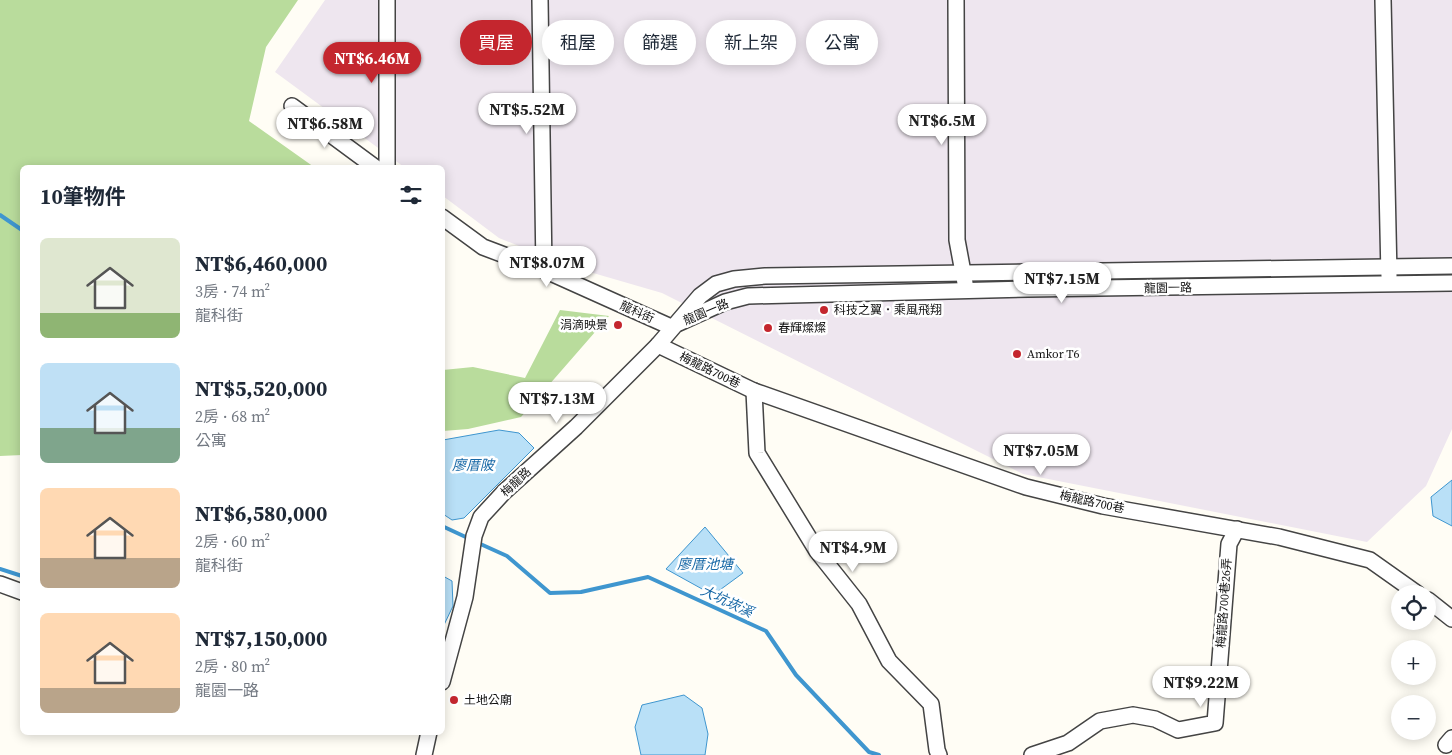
<!DOCTYPE html>
<html lang="zh-TW">
<head>
<meta charset="utf-8">
<style>
	body { margin:0; font-family:"Source Serif 4","Noto Sans TC",serif; background:#f6f6f7; color:#1f2937; height:100vh; display:flex; flex-direction:column; font-size:19px; white-space:nowrap }
	* { box-sizing:border-box; margin:0 }
	p { font-size:16px; color:#747a83 }
	.icon { flex:none; width:28px; height:28px; fill:none; stroke:currentColor; stroke-width:2; stroke-linecap:round; stroke-linejoin:round }
	.map { position:relative; flex:1; overflow:hidden }
	.drawer { position:absolute; left:20px; top:165px; width:425px; height:570px; display:flex; flex-direction:column; background:#fff; border-radius:8px; box-shadow:0 2px 12px #0003 }
	.drawer>* { flex:none }
	.top-card { position:absolute; left:460px; top:20px; width:475px; height:45px; display:flex; gap:10px }
	.tools { position:absolute; left:1391px; top:585px; display:grid; gap:10px }
	.tools a { display:grid; place-items:center; width:45px; height:45px; border-radius:50%; background:#fff; box-shadow:0 2px 12px #0003; font-size:25px }
	.price { position:absolute; translate:-50% -42px; padding:0 11px; border-radius:18px; background:#fff; color:#222; font-size:16px; line-height:32px; filter:drop-shadow(0 1px 2px #0008) }
	.price::after { content:''; position:absolute; left:50%; top:30px; width:15px; height:11px; margin-left:-8px; background:inherit; clip-path:polygon(0 0,100% 0,50% 100%) }
	.price.on { background:#c4262e; color:#fff }
	ul { padding:0; list-style:none }
	li { display:flex; align-items:center; gap:15px; height:125px; padding:0 20px }
	li span { display:grid; place-items:center; flex:none; width:140px; height:100px; border-radius:8px; color:#555 }
	li>.icon { margin-inline-start:auto }
	span .icon { width:60px; height:60px; fill:#fffc; stroke-width:1 }
	li b { font-size:21px }
	h2 { display:flex; justify-content:space-between; align-items:center; height:60px; padding:0 20px; font-size:21px }
	.chip { padding:0 18px; border-radius:22px; background:#fff; box-shadow:0 2px 12px #0003; font-size:18px; line-height:45px }
	.chip.on { background:#c4262e; color:#fff }
	.map>svg:first-child { display:block }
</style>
</head>
<body>
<div class="map">
<svg width="1452" height="755" viewBox="0 0 1452 755">
	<rect width="100%" height="100%" fill="#fffdf5"/>
	<!-- industrial -->
	<polygon fill="#eee6ef" points="325,0 1452,0 1452,429 1426,486 1367,542 1023,474 662,293 569,266 499,238 443,196 442,168 404,167 275,72"/>
	<!-- forest -->
	<g fill="#b9dc9c">
		<polygon points="0,0 298,0 266,47 249,121 314,167 22,168 22,455 0,456"/>
		<polygon points="560,310 609,316 521,417 468,429 443,431 443,370 473,367 525,378"/>
	</g>
	<!-- water -->
	<g fill="#b9e0f7" stroke="#3f96cf">
		<polygon points="499,430 519,433 534,448 464,518 452,520 443,514 443,440"/>
		<polygon points="1452,480 1452,526 1433,516 1431,497"/>
		<polygon points="705,527 743,573 713,595 666,569"/>
		<polygon points="443,576 452,581 453,606 443,627"/>
		<polygon points="684,695 702,708 708,734 705,755 641,755 635,727 642,705"/>
	</g>
	<g fill="none" stroke-linecap="round" stroke-linejoin="round">
		<!-- stream -->
		<g stroke="#3f96cf" stroke-width="4">
			<polyline points="0,215 22,230"/>
			<polyline points="442,526 470,539"/>
			<polyline points="476,542 507,556 550,593 581,592 648,577 766,631 796,675 869,752 879,755"/>
			<polyline points="0,569 22,576"/>
		</g>
		<!-- minor casing -->
		<g stroke="#444" stroke-width="18">
			<g id="minor">
				<polyline points="387,0 387,168"/>
				<polyline points="540,0 544,270"/>
				<polyline points="956,0 957,240 965,283"/>
				<polyline points="1383,0 1389,276"/>
				<polyline points="292,106 376,168"/>
				<polyline points="442,217 483,247 544,270 671,327"/>
				<polyline points="679,323 725,302 748,296 1028,289 1452,283"/>
				<polyline points="658,345 754,391 1026,487 1103,506 1279,537 1370,560 1418,594"/>
				<polyline points="754,391 757,453 817,551 859,604 889,661 931,704 937,750 939,755"/>
				<polyline points="0,584 22,592"/>
				<polyline points="1428,600 1452,619"/>
				<polyline points="442,682 465,597 474,536 481,517 504,492 576,427 658,345 700,296 716,284 734,279 765,276 1452,266"/>
				<polyline points="1446,745 1452,738"/>
				<polyline points="424,755 429,732"/>
				<polyline points="1032,755 1068,743 1100,721 1133,715 1155,719 1178,730 1215,723 1229,544 1237,529"/>
			</g>
		</g>
		<!-- minor -->
		<use href="#minor" stroke="#fff" stroke-width="15"/>
	</g>
	<!-- markers -->
	<g fill="#c4262e" stroke="#fff" stroke-width="2">
		<circle cx="824" cy="310" r="5"/>
		<circle cx="618" cy="325" r="5"/>
		<circle cx="768" cy="328" r="5"/>
		<circle cx="1017" cy="354" r="5"/>
		<circle cx="454" cy="700" r="5"/>
	</g>
	<g text-anchor="middle" stroke-width="5" stroke-linejoin="round" paint-order="stroke">
		<!-- street labels -->
		<g font-size="12" fill="#111" stroke="#fff">
			<text transform="translate(1168 288) rotate(-1)" y="4">龍園一路</text>
			<text transform="translate(637 312) rotate(24)" y="4">龍科街</text>
			<text transform="translate(706 312) rotate(-23)" y="4">龍園一路</text>
			<text transform="translate(710 370) rotate(26)" y="4">梅龍路700巷</text>
			<text transform="translate(516 482) rotate(-43)" y="4">梅龍路</text>
			<text transform="translate(1092 502) rotate(12)" y="4">梅龍路700巷</text>
			<text transform="translate(1224 603) rotate(-86)" y="4">梅龍路700巷26弄</text>
		</g>
		<!-- poi labels -->
		<g font-size="12" fill="#111" stroke="#fff" text-anchor="start">
			<text x="834" y="314">科技之翼．乘風飛翔</text>
			<text x="608" y="329" text-anchor="end">涓滴映景</text>
			<text x="778" y="332">春輝燦燦</text>
			<text x="1027" y="358">Amkor T6</text>
			<text x="464" y="704">土地公廟</text>
		</g>
		<!-- water labels -->
		<g font-size="14" font-style="italic" fill="#1768a6" stroke="#fff">
			<text x="473" y="470">廖厝陂</text>
			<text x="705" y="569">廖厝池塘</text>
			<text transform="translate(727 601) rotate(25)" y="5">大坑崁溪</text>
		</g>
	</g>
</svg>
<div class="tools">
<a><svg class="icon" aria-label="locate" viewBox="0 0 24 24"><circle cx="12" cy="12" r="6"/><path d="M12 2v4M12 18v4M2 12h4M18 12h4"/></svg></a>
<a>+</a>
<a>−</a>
</div>
<b class="price on" style="left:372px;top:84px">NT$6.46M</b>
<b class="price" style="left:527px;top:135px">NT$5.52M</b>
<b class="price" style="left:942px;top:146px">NT$6.5M</b>
<b class="price" style="left:325px;top:149px">NT$6.58M</b>
<b class="price" style="left:547px;top:288px">NT$8.07M</b>
<b class="price" style="left:1062px;top:304px">NT$7.15M</b>
<b class="price" style="left:557px;top:424px">NT$7.13M</b>
<b class="price" style="left:1041px;top:476px">NT$7.05M</b>
<b class="price" style="left:853px;top:573px">NT$4.9M</b>
<b class="price" style="left:1201px;top:708px">NT$9.22M</b>
<div class="top-card">
<a class="chip on">買屋</a>
<a class="chip">租屋</a>
<a class="chip">篩選</a>
<a class="chip">新上架</a>
<a class="chip">公寓</a>
</div>
<section class="drawer">
<h2>10筆物件<svg class="icon" aria-label="filters" viewBox="0 0 24 24"><path d="M4 7h16M4 17h16"/><circle cx="9" cy="7" r="2"/><circle cx="15" cy="17" r="2"/></svg></h2>
<ul>
<li><span style="background:linear-gradient(#dfe7d0 75%,#8fb573 0)"><svg class="icon" aria-label="home" viewBox="0 0 24 24"><path d="M3 11l9-7 9 7M6 9v11h12V9"/></svg></span><div><b>NT$6,460,000</b><p>3房 · 74 m²</p><p>龍科街</p></div></li>
<li><span style="background:linear-gradient(#bfe0f5 65%,#7fa58c 0)"><svg class="icon" aria-label="home" viewBox="0 0 24 24"><path d="M3 11l9-7 9 7M6 9v11h12V9"/></svg></span><div><b>NT$5,520,000</b><p>2房 · 68 m²</p><p>公寓</p></div></li>
<li><span style="background:linear-gradient(#ffd9b3 70%,#b9a48a 0)"><svg class="icon" aria-label="home" viewBox="0 0 24 24"><path d="M3 11l9-7 9 7M6 9v11h12V9"/></svg></span><div><b>NT$6,580,000</b><p>2房 · 60 m²</p><p>龍科街</p></div></li>
<li><span style="background:linear-gradient(#ffd9b3 75%,#b9a48a 0)"><svg class="icon" aria-label="home" viewBox="0 0 24 24"><path d="M3 11l9-7 9 7M6 9v11h12V9"/></svg></span><div><b>NT$7,150,000</b><p>2房 · 80 m²</p><p>龍園一路</p></div></li>
</ul>
</section>
</div>
</body>
</html>
